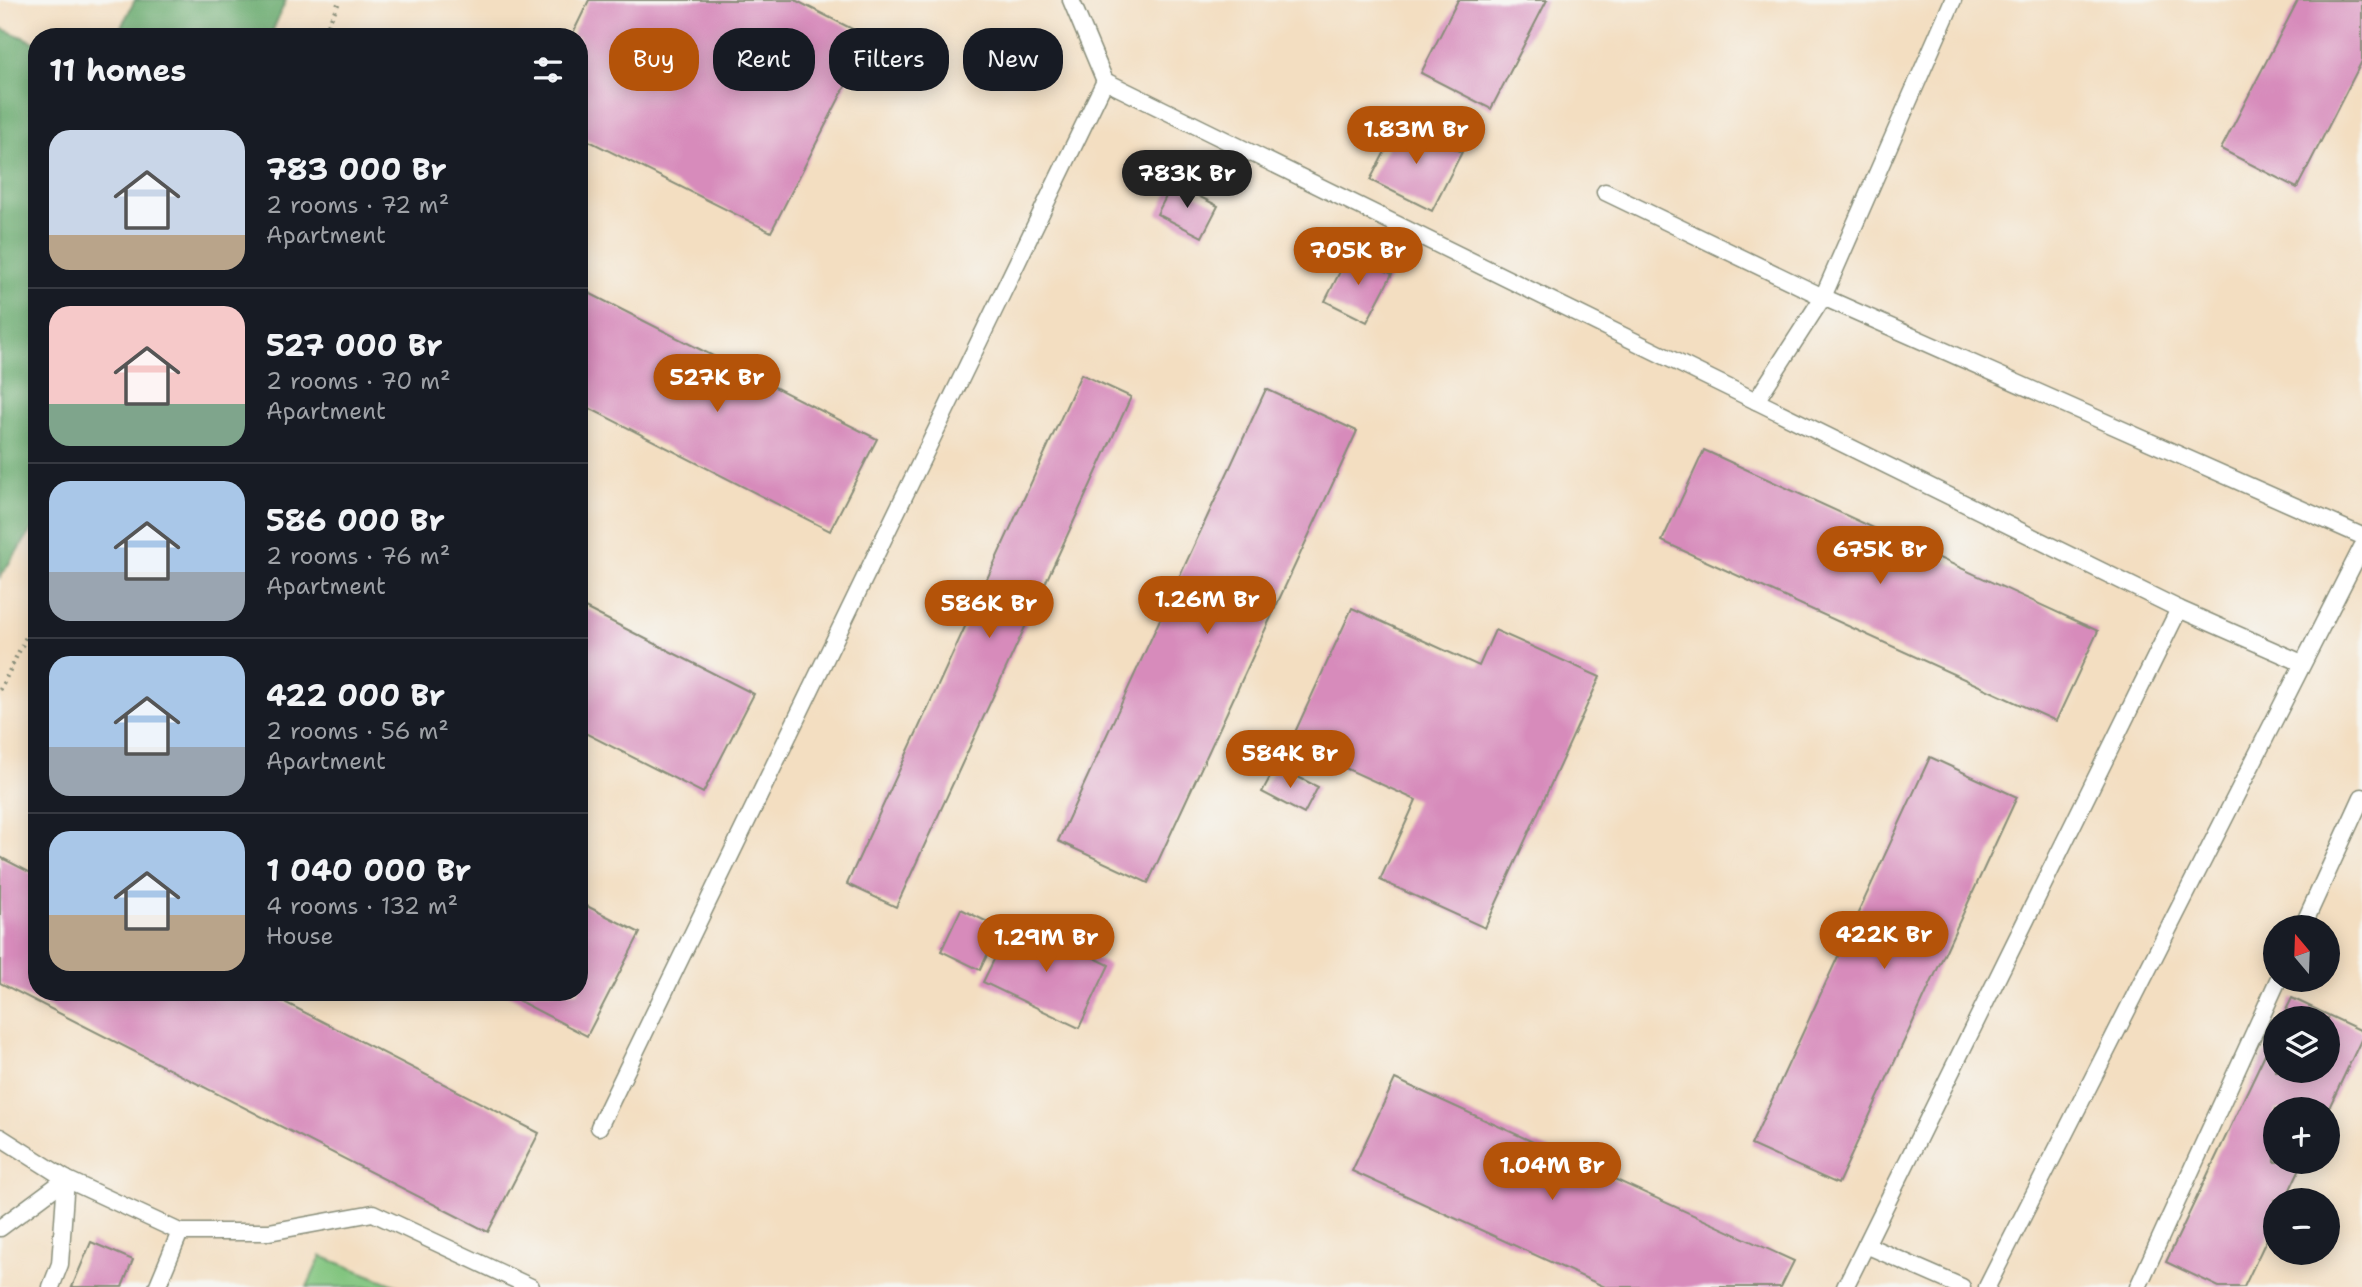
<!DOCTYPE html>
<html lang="en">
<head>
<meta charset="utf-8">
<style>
	body { margin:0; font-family:"Shantell Sans",sans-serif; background:#242831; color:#f1f3f6; height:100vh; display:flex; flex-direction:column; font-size:26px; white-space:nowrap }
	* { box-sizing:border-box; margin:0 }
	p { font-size:23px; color:#9ea1a6 }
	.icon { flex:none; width:38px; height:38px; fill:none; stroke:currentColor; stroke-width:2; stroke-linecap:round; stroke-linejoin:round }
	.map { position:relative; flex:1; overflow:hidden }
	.panel { position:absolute; left:28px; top:28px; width:560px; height:973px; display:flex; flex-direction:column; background:#171b24; border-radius:28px; box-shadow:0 4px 18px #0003 }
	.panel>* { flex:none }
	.guide { position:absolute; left:609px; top:28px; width:665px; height:63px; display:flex; gap:14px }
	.needle { width:46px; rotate:341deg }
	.buttons { position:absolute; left:2263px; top:915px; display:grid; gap:14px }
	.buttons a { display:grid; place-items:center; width:77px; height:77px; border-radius:50%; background:#171b24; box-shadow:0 4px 18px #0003; font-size:35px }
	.price { position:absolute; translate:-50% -60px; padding:0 16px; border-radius:24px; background:#b45309; color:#fff; font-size:23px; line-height:46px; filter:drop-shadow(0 2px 4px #0008) }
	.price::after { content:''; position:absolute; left:50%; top:42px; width:21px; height:16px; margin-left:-10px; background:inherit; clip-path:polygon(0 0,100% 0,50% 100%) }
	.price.selected { background:#222; color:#fff }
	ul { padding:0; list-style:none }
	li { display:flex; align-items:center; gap:21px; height:175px; padding:0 21px }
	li+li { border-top:2px solid #363941 }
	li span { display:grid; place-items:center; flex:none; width:196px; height:140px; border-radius:21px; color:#555 }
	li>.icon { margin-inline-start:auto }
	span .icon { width:84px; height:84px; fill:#fffc; stroke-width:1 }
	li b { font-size:30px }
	h2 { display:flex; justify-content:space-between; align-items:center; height:84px; padding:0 21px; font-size:30px }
	.pill { padding:0 24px; border-radius:28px; background:#171b24; box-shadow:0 4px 18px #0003; font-size:24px; line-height:63px }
	.pill.selected { background:#b45309; color:#fff }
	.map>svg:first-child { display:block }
</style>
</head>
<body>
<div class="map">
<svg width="2362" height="1287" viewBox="0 0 2362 1287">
	<rect width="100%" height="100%" fill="#f6f6f2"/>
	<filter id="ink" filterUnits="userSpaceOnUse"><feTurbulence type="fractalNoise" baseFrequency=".0143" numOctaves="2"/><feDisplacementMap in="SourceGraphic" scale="14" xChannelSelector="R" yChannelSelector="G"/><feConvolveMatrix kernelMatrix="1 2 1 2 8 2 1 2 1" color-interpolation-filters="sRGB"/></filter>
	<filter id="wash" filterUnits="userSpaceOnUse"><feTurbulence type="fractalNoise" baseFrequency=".00686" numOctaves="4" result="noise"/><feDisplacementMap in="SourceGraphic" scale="28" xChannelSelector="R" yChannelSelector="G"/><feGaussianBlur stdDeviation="1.57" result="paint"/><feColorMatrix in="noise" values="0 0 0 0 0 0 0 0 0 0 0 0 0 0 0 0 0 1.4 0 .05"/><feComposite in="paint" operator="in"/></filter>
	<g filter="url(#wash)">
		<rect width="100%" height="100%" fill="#f3dec1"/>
		<!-- green -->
		<polygon fill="#82c57f" stroke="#50815a" stroke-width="2" points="321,1256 400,1287 307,1287"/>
		<!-- forest -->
		<g fill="#69aa6e" stroke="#447451" stroke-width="2">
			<polygon points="135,0 286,0 270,37 116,37"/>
			<polygon points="0,28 37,43 37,522 0,577"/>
		</g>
		<g id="blocks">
			<!-- building -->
			<g fill="#d78bbb">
				<polygon points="589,0 795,0 870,38 771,232 579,136 579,37 571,37"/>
				<polygon points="1458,0 1547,0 1491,109 1421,73"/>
				<polygon points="2298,0 2362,0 2362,61 2297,188 2221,149"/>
				<polygon points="1401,121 1462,152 1432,211 1370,180"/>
				<polygon points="1173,183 1218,206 1202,237 1157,214"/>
				<polygon points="1350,252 1392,274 1367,322 1325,301"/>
				<polygon points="579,288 877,439 830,531 579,403"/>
				<polygon points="1081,374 1131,397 896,907 847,884"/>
				<polygon points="1266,389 1357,431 1148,883 1058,841"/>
				<polygon points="1704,450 2098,631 2056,721 1662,541"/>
				<polygon points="579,605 754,694 703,793 579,730"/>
				<polygon points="1352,608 1479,666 1495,630 1600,677 1485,928 1380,880 1416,800 1290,743"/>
				<polygon points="1930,757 2017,797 1838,1184 1751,1145"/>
				<polygon points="1276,766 1318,787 1304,814 1262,792"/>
				<polygon points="0,857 37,876 37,992 265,992 539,1133 488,1232 0,983"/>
				<polygon points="579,902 640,933 587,1036 502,992 579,992"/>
				<polygon points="961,909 1000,928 980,970 941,951"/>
				<polygon points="1014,919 1109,965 1079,1028 983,982"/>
				<polygon points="2292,998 2362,1031 2362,1038 2328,1110 2275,1110 2275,1162 2303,1162 2285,1200 2275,1200 2275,1222 2244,1287 2219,1287 2166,1262 2275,1033 2275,1071 2328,1071 2328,1018 2282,1018"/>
				<polygon points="1395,1079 1794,1261 1781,1287 1605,1287 1352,1171"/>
				<polygon points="91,1242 133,1260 122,1287 72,1287"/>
			</g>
		</g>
	</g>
	<g filter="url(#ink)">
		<use href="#blocks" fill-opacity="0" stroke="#898e7a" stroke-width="2"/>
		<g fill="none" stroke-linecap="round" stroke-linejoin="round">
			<!-- lane casing -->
			<g stroke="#898e7a" stroke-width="19">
				<g id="lane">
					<polyline points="1071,0 1105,81"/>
					<polyline points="1605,192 1823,297 2362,536"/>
					<polyline points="1756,401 1823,297 1953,0"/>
					<polyline points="2302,928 2362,797"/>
					<polyline points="599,1127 1105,81 2179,609 2302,663"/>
					<polyline points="0,1137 66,1179 180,1232 269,1232 373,1213 531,1287"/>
					<polyline points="0,1228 66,1179"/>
					<polyline points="1866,1245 2179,609"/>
					<polyline points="51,1287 60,1264 66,1179"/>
					<polyline points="157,1287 180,1232"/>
					<polyline points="1845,1287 1866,1245 1962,1287"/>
					<polyline points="1987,1287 2362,547"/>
					<polyline points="2138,1287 2278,980"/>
				</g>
			</g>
			<!-- path -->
			<g stroke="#898e7a" stroke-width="4.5" stroke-dasharray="2 5" stroke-linecap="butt">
				<polyline points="322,37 340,0"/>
				<polyline points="0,690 37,615"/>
			</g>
			<!-- lane -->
			<use href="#lane" stroke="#fff" stroke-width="16"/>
		</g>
	</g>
</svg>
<div class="buttons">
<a><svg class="needle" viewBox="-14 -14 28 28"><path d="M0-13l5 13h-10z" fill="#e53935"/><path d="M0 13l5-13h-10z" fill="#9ea1a6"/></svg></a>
<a><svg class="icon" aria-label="layers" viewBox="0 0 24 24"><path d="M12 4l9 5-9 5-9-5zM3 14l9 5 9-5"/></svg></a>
<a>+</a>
<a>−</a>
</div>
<b class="price" style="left:1416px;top:166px">1.83M Br</b>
<b class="price selected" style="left:1187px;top:210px">783K Br</b>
<b class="price" style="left:1358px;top:287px">705K Br</b>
<b class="price" style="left:717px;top:414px">527K Br</b>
<b class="price" style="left:1880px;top:586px">675K Br</b>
<b class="price" style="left:1207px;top:636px">1.26M Br</b>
<b class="price" style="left:989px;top:640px">586K Br</b>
<b class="price" style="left:1290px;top:790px">584K Br</b>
<b class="price" style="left:1884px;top:971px">422K Br</b>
<b class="price" style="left:1046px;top:974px">1.29M Br</b>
<b class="price" style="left:1552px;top:1202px">1.04M Br</b>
<div class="guide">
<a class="pill selected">Buy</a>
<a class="pill">Rent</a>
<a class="pill">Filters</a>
<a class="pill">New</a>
</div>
<section class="panel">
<h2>11 homes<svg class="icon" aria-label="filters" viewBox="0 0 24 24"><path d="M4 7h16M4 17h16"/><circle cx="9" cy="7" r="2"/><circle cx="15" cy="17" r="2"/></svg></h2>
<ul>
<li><span style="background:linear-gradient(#c9d6e8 75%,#b9a48a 0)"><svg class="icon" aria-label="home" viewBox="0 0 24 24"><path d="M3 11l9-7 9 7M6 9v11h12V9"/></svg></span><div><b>783 000 Br</b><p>2 rooms · 72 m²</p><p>Apartment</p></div></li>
<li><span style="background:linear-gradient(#f6c9c9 70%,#7fa58c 0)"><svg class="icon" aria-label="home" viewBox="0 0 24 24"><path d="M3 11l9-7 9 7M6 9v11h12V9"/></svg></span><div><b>527 000 Br</b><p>2 rooms · 70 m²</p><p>Apartment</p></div></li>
<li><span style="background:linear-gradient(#a9c7e8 65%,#9aa5b1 0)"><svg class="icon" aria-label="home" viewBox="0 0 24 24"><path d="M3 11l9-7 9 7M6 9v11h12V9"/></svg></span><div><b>586 000 Br</b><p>2 rooms · 76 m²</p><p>Apartment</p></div></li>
<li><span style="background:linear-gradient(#a9c7e8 65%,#9aa5b1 0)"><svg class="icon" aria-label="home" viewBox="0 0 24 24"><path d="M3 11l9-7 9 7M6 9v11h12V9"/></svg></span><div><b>422 000 Br</b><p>2 rooms · 56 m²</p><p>Apartment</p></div></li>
<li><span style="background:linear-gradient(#a9c7e8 60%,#b9a48a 0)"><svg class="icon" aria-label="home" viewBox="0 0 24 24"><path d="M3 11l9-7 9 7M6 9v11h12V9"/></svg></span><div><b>1 040 000 Br</b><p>4 rooms · 132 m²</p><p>House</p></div></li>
</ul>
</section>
</div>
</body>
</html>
